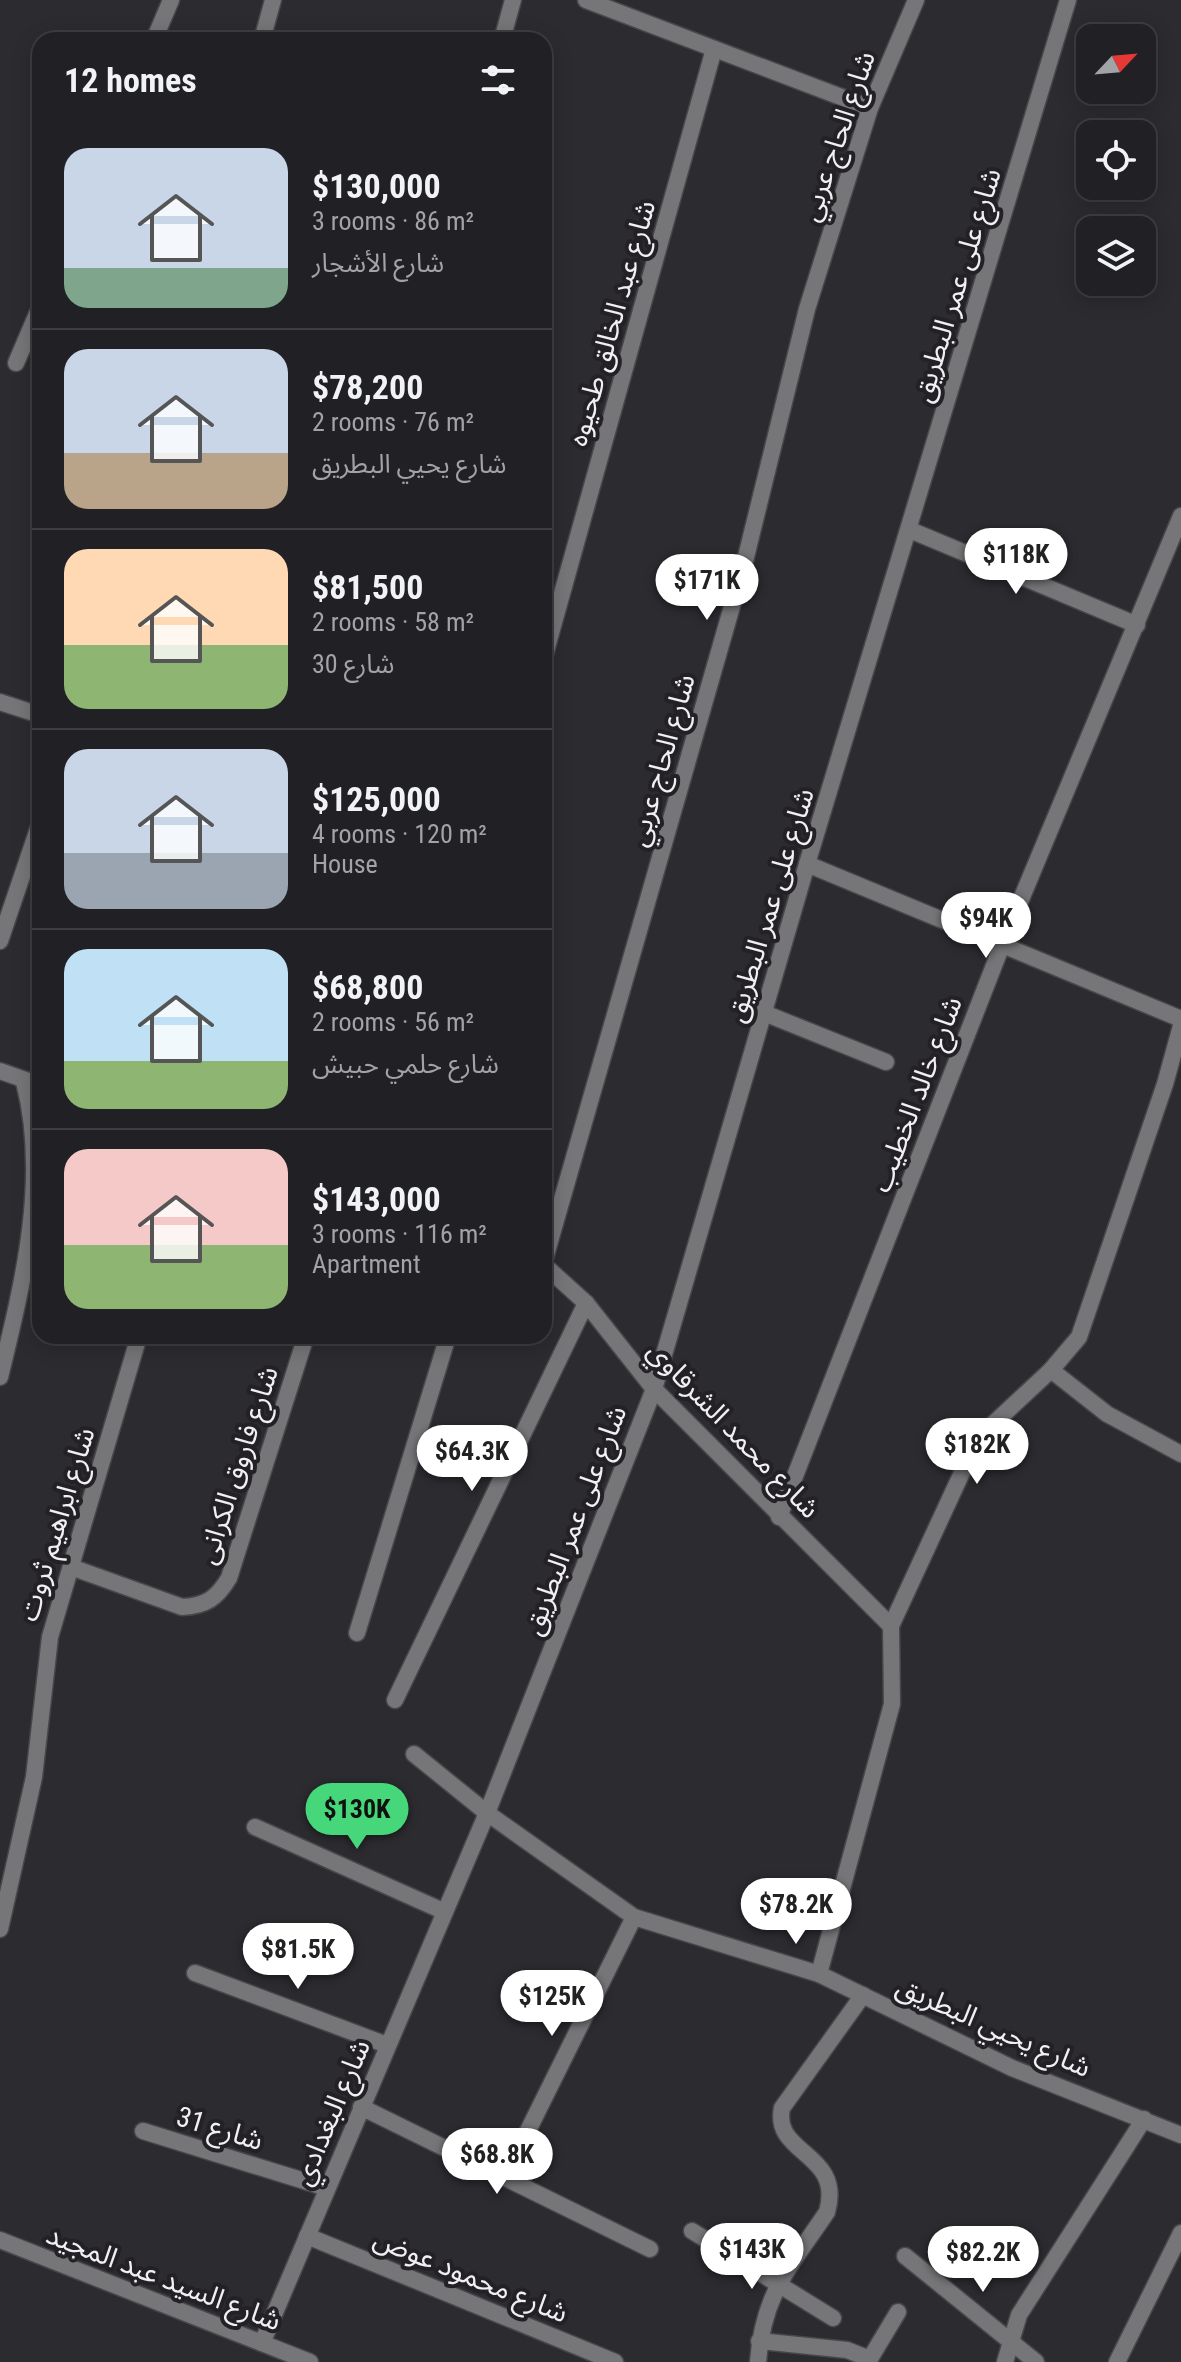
<!DOCTYPE html>
<html lang="en">
<head>
<meta charset="utf-8">
<style>
	body { margin:0; font-family:"Roboto Condensed","Noto Sans Arabic",sans-serif; background:#29282c; color:#f1f3f6; height:100vh; display:flex; flex-direction:column; font-size:30px; white-space:nowrap }
	* { box-sizing:border-box; margin:0 }
	p { font-size:26px; color:#a2a3a6 }
	.icon { flex:none; width:44px; height:44px; fill:none; stroke:currentColor; stroke-width:2; stroke-linecap:round; stroke-linejoin:round }
	.map { position:relative; flex:1; overflow:hidden }
	.panel { position:absolute; left:32px; top:32px; width:520px; height:1312px; display:flex; flex-direction:column; background:#212024; border-radius:24px; box-shadow:0 4px 20px #0003,0 0 0 2px #3e3e41 }
	.panel>* { flex:none }
	.needle { width:52px; rotate:64deg }
	.fabs { position:absolute; left:1076px; top:24px; display:grid; gap:16px }
	.fabs a { display:grid; place-items:center; width:80px; height:80px; border-radius:16px; background:#212024; box-shadow:0 4px 20px #0003,0 0 0 2px #3e3e41; font-size:40px }
	.price { position:absolute; translate:-50% -68px; padding:0 18px; border-radius:28px; background:#fff; color:#222; font-size:26px; line-height:52px; filter:drop-shadow(0 2px 4px #0008) }
	.price::after { content:''; position:absolute; left:50%; top:48px; width:24px; height:18px; margin-left:-12px; background:inherit; clip-path:polygon(0 0,100% 0,50% 100%) }
	.price.on { background:#46d77a; color:#111 }
	ul { padding:0; list-style:none }
	li { display:flex; align-items:center; gap:24px; height:200px; padding:0 32px }
	li+li { border-top:2px solid #3e3e41 }
	li span { display:grid; place-items:center; flex:none; width:224px; height:160px; border-radius:24px; color:#555 }
	li>.icon { margin-inline-start:auto }
	span .icon { width:96px; height:96px; fill:#fffc; stroke-width:1 }
	li b { font-size:34px }
	h2 { display:flex; justify-content:space-between; align-items:center; height:96px; padding:0 32px; font-size:34px }
	.map>svg:first-child { display:block }
</style>
</head>
<body>
<div class="map">
<svg width="1181" height="2362" viewBox="0 0 1181 2362">
	<rect width="100%" height="100%" fill="#2c2b30"/>
	<g fill="none" stroke-linecap="round" stroke-linejoin="round">
		<!-- lane casing -->
		<g stroke="#47464b" stroke-width="19">
			<g id="lane">
				<polyline points="154,40 171,0"/>
				<polyline points="16,363 40,307"/>
			</g>
		</g>
		<!-- street casing -->
		<g stroke="#47464b" stroke-width="19">
			<g id="street">
				<polyline points="586,0 870,108"/>
				<polyline points="262,40 273,0"/>
				<polyline points="502,40 513,0"/>
				<polyline points="910,530 1137,625"/>
				<polyline points="544,658 714,49"/>
				<polyline points="0,702 40,715"/>
				<polyline points="807,864 1181,1019"/>
				<polyline points="0,941 40,823"/>
				<polyline points="764,1013 886,1062"/>
				<polyline points="0,1071 40,1085"/>
				<polyline points="544,1262 745,561 807,309 870,108 916,0"/>
				<polyline points="544,1265 586,1303 654,1389 891,1626"/>
				<polyline points="1051,1370 1107,1414 1181,1454"/>
				<path d="M0,1377C23,1283 49,1178 24,1082"/>
				<polyline points="779,1517 1002,945 1181,516"/>
				<path d="M71,1567L182,1607C206,1606 217,1598 229,1578L306,1336"/>
				<polyline points="357,1633 448,1336"/>
				<polyline points="395,1700 586,1303"/>
				<polyline points="414,1754 487,1813 634,1917 819,1974 1012,2068 1181,2135"/>
				<polyline points="255,1827 443,1911"/>
				<polyline points="0,1929 34,1777 50,1637 139,1336"/>
				<polyline points="195,1973 387,2045"/>
				<polyline points="819,1974 892,1704 891,1626 978,1438 1051,1370 1079,1337 1165,1084 1181,1026"/>
				<polyline points="361,2107 650,2249"/>
				<polyline points="143,2131 327,2188"/>
				<polyline points="505,2177 634,1917"/>
				<polyline points="692,2231 833,2318"/>
				<polyline points="307,2236 615,2362"/>
				<polyline points="0,2240 310,2362"/>
				<polyline points="905,2256 1036,2362"/>
				<polyline points="759,2341 847,2350 870,2359"/>
				<polyline points="262,2343 487,1813 654,1389 807,864 1068,0"/>
				<path d="M758,2362C763,2293 790,2267 827,2212C844,2152 772,2155 782,2108L863,1995"/>
				<polyline points="868,2362 898,2312"/>
				<polyline points="1005,2362 1019,2315 1144,2119"/>
				<polyline points="1117,2362 1181,2233"/>
			</g>
		</g>
		<!-- lane -->
		<use href="#lane" stroke="#767578" stroke-width="16"/>
		<!-- street -->
		<use href="#street" stroke="#767578" stroke-width="16"/>
	</g>
	<g text-anchor="middle" stroke-width="8" stroke-linejoin="round" paint-order="stroke">
		<!-- street labels -->
		<g font-size="28" fill="#f0eff2" stroke="#232126">
			<text transform="translate(837 136) rotate(-71)" y="10">شارع الحاج عربي</text>
			<text transform="translate(956 285) rotate(-73)" y="10">شارع على عمر البطريق</text>
			<text transform="translate(611 323) rotate(-74)" y="10">شارع عبد الخالق طحيوه</text>
			<text transform="translate(661 760) rotate(-74)" y="10">شارع الحاج عربي</text>
			<text transform="translate(769 905) rotate(-73)" y="10">شارع على عمر البطريق</text>
			<text transform="translate(916 1094) rotate(-69)" y="10">شارع خالد الخطيب</text>
			<text transform="translate(734 1429) rotate(46)" y="10">شارع محمد الشرقاوي</text>
			<text transform="translate(237 1465) rotate(-72)" y="10">شارع فاروق الكرانى</text>
			<text transform="translate(574 1520) rotate(-69)" y="10">شارع على عمر البطريق</text>
			<text transform="translate(56 1524) rotate(-73)" y="10">شارع ابراهيم ثروت</text>
			<text transform="translate(994 2026) rotate(24)" y="10">شارع يحيي البطريق</text>
			<text transform="translate(331 2112) rotate(-67)" y="10">شارع البغدادي</text>
			<text transform="translate(220 2128) rotate(17)" y="10">شارع 31</text>
			<text transform="translate(471 2275) rotate(22)" y="10">شارع محمود عوض</text>
			<text transform="translate(164 2277) rotate(21)" y="10">شارع السيد عبد المجيد</text>
		</g>
	</g>
</svg>
<div class="fabs">
<a><svg class="needle" viewBox="-14 -14 28 28"><path d="M0-13l5 13h-10z" fill="#e53935"/><path d="M0 13l5-13h-10z" fill="#a2a3a6"/></svg></a>
<a><svg class="icon" aria-label="locate" viewBox="0 0 24 24"><circle cx="12" cy="12" r="6"/><path d="M12 2v4M12 18v4M2 12h4M18 12h4"/></svg></a>
<a><svg class="icon" aria-label="layers" viewBox="0 0 24 24"><path d="M12 4l9 5-9 5-9-5zM3 14l9 5 9-5"/></svg></a>
</div>
<b class="price" style="left:1016px;top:596px">$118K</b>
<b class="price" style="left:707px;top:622px">$171K</b>
<b class="price" style="left:986px;top:960px">$94K</b>
<b class="price" style="left:977px;top:1486px">$182K</b>
<b class="price" style="left:472px;top:1493px">$64.3K</b>
<b class="price on" style="left:357px;top:1851px">$130K</b>
<b class="price" style="left:796px;top:1946px">$78.2K</b>
<b class="price" style="left:298px;top:1991px">$81.5K</b>
<b class="price" style="left:552px;top:2038px">$125K</b>
<b class="price" style="left:497px;top:2196px">$68.8K</b>
<b class="price" style="left:752px;top:2291px">$143K</b>
<b class="price" style="left:983px;top:2294px">$82.2K</b>
<section class="panel">
<h2>12 homes<svg class="icon" aria-label="filters" viewBox="0 0 24 24"><path d="M4 7h16M4 17h16"/><circle cx="9" cy="7" r="2"/><circle cx="15" cy="17" r="2"/></svg></h2>
<ul>
<li><span style="background:linear-gradient(#c9d6e8 75%,#7fa58c 0)"><svg class="icon" aria-label="home" viewBox="0 0 24 24"><path d="M3 11l9-7 9 7M6 9v11h12V9"/></svg></span><div><b>$130,000</b><p>3 rooms · 86 m²</p><p>شارع الأشجار</p></div></li>
<li><span style="background:linear-gradient(#c9d6e8 65%,#b9a48a 0)"><svg class="icon" aria-label="home" viewBox="0 0 24 24"><path d="M3 11l9-7 9 7M6 9v11h12V9"/></svg></span><div><b>$78,200</b><p>2 rooms · 76 m²</p><p>شارع يحيي البطريق</p></div></li>
<li><span style="background:linear-gradient(#ffd9b3 60%,#8fb573 0)"><svg class="icon" aria-label="home" viewBox="0 0 24 24"><path d="M3 11l9-7 9 7M6 9v11h12V9"/></svg></span><div><b>$81,500</b><p>2 rooms · 58 m²</p><p>شارع 30</p></div></li>
<li><span style="background:linear-gradient(#c9d6e8 65%,#9aa5b1 0)"><svg class="icon" aria-label="home" viewBox="0 0 24 24"><path d="M3 11l9-7 9 7M6 9v11h12V9"/></svg></span><div><b>$125,000</b><p>4 rooms · 120 m²</p><p>House</p></div></li>
<li><span style="background:linear-gradient(#bfe0f5 70%,#8fb573 0)"><svg class="icon" aria-label="home" viewBox="0 0 24 24"><path d="M3 11l9-7 9 7M6 9v11h12V9"/></svg></span><div><b>$68,800</b><p>2 rooms · 56 m²</p><p>شارع حلمي حبيش</p></div></li>
<li><span style="background:linear-gradient(#f6c9c9 60%,#8fb573 0)"><svg class="icon" aria-label="home" viewBox="0 0 24 24"><path d="M3 11l9-7 9 7M6 9v11h12V9"/></svg></span><div><b>$143,000</b><p>3 rooms · 116 m²</p><p>Apartment</p></div></li>
</ul>
</section>
</div>
</body>
</html>
